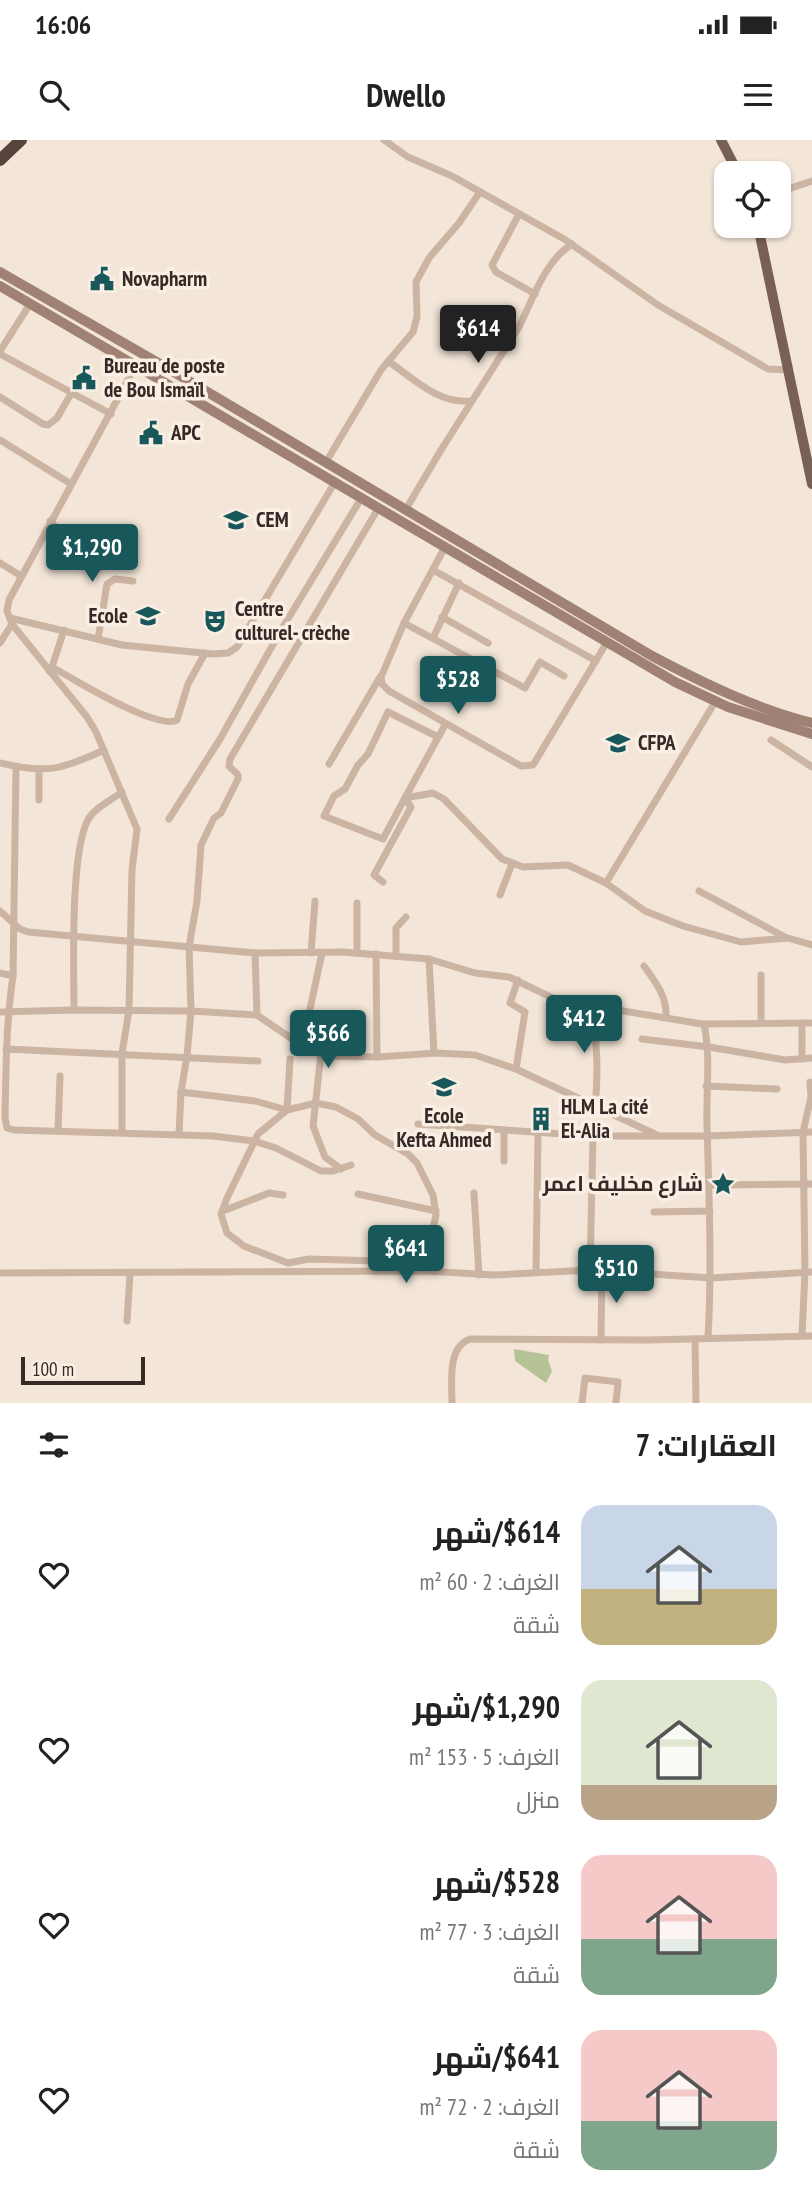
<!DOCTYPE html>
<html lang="ar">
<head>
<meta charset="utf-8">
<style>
	body { margin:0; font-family:"PT Sans Narrow",Cairo,sans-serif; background:#f6f6f6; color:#222; direction:rtl; height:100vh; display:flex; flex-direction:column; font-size:26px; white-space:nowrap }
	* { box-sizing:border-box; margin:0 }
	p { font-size:23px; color:#767676 }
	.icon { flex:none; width:38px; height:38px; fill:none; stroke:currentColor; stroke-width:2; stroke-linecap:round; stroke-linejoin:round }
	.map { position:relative; height:1263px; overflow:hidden; direction:ltr }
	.sheet { display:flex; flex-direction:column; background:#fff; flex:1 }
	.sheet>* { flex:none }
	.fabs { position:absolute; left:714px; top:21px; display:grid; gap:14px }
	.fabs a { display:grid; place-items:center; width:77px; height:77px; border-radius:14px; background:#fff; box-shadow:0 2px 5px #0004; font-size:35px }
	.scale { position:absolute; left:21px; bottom:18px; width:124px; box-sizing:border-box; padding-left:7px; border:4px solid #362a26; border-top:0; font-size:19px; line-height:24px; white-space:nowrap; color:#362a26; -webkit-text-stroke:5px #faefe4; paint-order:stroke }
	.price { position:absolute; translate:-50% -60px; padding:0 16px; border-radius:7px; background:#18585a; color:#fff; font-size:23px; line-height:46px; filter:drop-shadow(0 2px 4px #0008) }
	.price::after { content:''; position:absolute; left:50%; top:42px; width:21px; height:16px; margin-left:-10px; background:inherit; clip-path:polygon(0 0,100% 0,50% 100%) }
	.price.on { background:#222; color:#fff }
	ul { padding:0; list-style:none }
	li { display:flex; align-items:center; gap:21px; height:175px; padding:0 35px }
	li span { display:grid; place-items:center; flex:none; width:196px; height:140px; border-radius:21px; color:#555 }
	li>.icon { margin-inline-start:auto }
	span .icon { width:84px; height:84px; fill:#fffc; stroke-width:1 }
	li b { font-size:30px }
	h2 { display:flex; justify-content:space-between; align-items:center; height:84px; padding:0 35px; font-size:30px }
	.status { display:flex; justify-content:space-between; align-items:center; height:49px; padding:0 35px; background:#fff; direction:ltr }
	.status svg { height:19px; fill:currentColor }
	header { display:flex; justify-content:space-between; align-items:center; height:91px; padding:0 35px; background:#fff; font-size:32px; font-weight:600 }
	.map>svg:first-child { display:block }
</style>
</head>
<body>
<div class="status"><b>16:06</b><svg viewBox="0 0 49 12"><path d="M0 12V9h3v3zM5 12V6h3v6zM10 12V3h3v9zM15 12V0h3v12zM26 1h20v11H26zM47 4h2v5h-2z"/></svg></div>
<header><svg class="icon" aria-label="menu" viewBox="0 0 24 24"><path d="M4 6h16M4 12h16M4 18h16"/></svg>Dwello<svg class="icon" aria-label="search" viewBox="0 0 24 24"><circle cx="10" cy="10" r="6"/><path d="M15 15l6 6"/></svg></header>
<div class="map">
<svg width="812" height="1263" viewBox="0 0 812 1263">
	<rect width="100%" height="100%" fill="#f3e5d8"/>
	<!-- green -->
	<polygon fill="#b6c397" points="514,1209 549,1215 548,1220 552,1231 546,1243 515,1221"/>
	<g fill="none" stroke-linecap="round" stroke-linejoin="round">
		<!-- minor -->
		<g stroke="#ccb4a3" stroke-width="7">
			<polyline points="384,0 408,17 452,36 564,99 658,165 768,229 788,230"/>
			<polyline points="779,52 812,41"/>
			<polyline points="519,74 492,125 496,132 535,154"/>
			<polyline points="0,211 30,164"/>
			<polyline points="0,214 111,274"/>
			<path d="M388,221C414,239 438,264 471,261"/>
			<polyline points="0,257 43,284 48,285 57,278 72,252"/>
			<polyline points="0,300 71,344"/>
			<polyline points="326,322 381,230 413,192 417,177 416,142 429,118 459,83 480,52"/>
			<path d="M406,369L441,310L519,187C533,159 544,122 572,104"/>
			<polyline points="50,381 67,398 75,402 114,409"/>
			<polyline points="445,407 404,483 381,537 382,544 389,551 521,626 533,625 607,502"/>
			<polyline points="0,423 21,436"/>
			<polyline points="433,430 596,521"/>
			<polyline points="442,477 488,503"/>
			<polyline points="10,478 122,505 213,514 228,513 237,507 335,342"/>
			<polyline points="404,483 525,548 540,522 564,536"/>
			<polyline points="433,498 459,443"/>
			<polyline points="98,499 107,444 115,439 133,441"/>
			<polyline points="0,503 12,484"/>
			<polyline points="52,527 64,490"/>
			<path d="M49,531L52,527C73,539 157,591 177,580L188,544L205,513"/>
			<polyline points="715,562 606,743 645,771 683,786 741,802 788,798 812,805"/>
			<path d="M438,597L388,572L368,614L358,625L345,649L334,656L324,676L383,699C403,661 424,623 445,585"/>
			<polyline points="771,600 812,627"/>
			<path d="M0,623C46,634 61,630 104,610"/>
			<polyline points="329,624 380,537"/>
			<path d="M16,627L13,836C6,883 6,930 5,978L7,988L14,990L213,996L254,1001L276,1008L321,1031H333L351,1025"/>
			<polyline points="39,660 39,631"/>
			<polyline points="169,679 220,599 280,492 362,357"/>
			<polyline points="383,742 374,735 411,667 405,658 433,653 444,659 502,719 523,727 568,725 606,743"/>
			<polyline points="699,751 785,797"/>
			<polyline points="500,755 512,724"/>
			<polyline points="357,763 357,813"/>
			<polyline points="0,771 20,789 28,792 255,813 343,812 429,819 475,833 509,837 557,860 702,884 812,883"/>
			<polyline points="255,813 257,875"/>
			<polyline points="311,813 315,761"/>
			<polyline points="376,814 377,917"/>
			<polyline points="396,816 396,788 406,777"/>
			<polyline points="429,819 434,913"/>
			<path d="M644,826C656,843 667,856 666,877"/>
			<polyline points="0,833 13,836"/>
			<polyline points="761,835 761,883"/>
			<path d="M591,864C597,899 599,931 595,966"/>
			<path d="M74,870C74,832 69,698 92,674C100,665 113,659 122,652"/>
			<polyline points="0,872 74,870 191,871 257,875 307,909 333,916 377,917 437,913 475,915 516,929 657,995"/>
			<polyline points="802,883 802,919"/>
			<path d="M704,884C711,917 706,951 707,985C709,1056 712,1127 708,1198"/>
			<polyline points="642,899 709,907 785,920 812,918"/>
			<polyline points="302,906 322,813"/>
			<polyline points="6,909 258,921"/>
			<polyline points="321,913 313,986 325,1017 341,1029"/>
			<polyline points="516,929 525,872 510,863 518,840"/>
			<polyline points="706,946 777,949"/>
			<polyline points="181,952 255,961 287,970 290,919"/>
			<polygon points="316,963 336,967 358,979 375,995 408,1014 417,1023 433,1055 436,1075 430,1102 424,1111 412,1116 378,1121 309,1119 288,1123 244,1106 227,1093 221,1074 227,1058 258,994 287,970"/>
			<polyline points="418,984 593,996 708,996 812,992"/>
			<polyline points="58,991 60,936"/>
			<polyline points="122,992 122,913 129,870 132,730 137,689 96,592 87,577 12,484 7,471 9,460 136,225"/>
			<polyline points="179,994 181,952 187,916 191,871 189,807 197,761 201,705 214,678 221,673 238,639 238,635 229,626 230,619 379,367"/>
			<polyline points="504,1021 504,990"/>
			<polyline points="710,1045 812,1044"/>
			<polyline points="474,1053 479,1135"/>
			<polyline points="358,1054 436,1071"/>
			<polyline points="223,1071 269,1053 283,1055"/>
			<polyline points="654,1072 710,1071"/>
			<polyline points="590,1130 593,996"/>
			<polyline points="536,1132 538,993"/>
			<polyline points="0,1133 426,1131 494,1135 590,1130 711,1138 812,1132"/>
			<polyline points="127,1181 130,1134"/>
			<polyline points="802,1196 805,1132 803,992 811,957 810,942"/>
			<polyline points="695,1199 696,1263"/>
			<polyline points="601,1200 602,1130"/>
			<path d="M452,1263C452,1242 447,1207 470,1199L647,1200L812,1196"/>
			<polyline points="582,1263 585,1238 618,1242 616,1263"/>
		</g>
		<!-- secondary -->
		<g stroke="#9f8274" stroke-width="10">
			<path d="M0,132L162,225L652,516C703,543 756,569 812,583"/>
			<polyline points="0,146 675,542 728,567 812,594"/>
		</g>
		<!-- primary -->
		<g stroke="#796055" stroke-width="10">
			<polyline points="721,0 738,33"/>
			<polyline points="758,86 812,344"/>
		</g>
		<!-- motorway -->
		<polyline stroke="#58433c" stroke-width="12" points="0,20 21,0"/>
	</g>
	<!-- icons -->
	<defs>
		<g id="civic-bare" transform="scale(1.89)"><path d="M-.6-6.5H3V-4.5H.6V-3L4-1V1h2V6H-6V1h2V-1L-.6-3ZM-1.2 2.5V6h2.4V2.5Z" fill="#18585a" stroke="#faefe4" stroke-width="2.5" paint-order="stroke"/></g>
		<g id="school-bare" transform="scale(1.89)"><path d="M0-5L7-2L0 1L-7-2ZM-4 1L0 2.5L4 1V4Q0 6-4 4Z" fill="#18585a" stroke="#faefe4" stroke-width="2.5" paint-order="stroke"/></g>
		<g id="theatre-bare" transform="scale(1.89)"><path d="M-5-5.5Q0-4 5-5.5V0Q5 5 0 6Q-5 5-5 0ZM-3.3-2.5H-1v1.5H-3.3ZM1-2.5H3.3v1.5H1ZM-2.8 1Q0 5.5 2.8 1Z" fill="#18585a" stroke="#faefe4" stroke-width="2.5" paint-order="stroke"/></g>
		<g id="university-bare" transform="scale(1.89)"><path d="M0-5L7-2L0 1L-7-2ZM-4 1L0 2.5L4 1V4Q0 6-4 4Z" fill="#18585a" stroke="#faefe4" stroke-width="2.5" paint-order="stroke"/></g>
		<g id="building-bare" transform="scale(1.89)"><path d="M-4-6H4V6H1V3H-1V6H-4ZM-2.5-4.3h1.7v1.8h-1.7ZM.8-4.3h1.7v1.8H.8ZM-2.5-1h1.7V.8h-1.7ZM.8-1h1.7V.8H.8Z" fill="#18585a" stroke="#faefe4" stroke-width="2.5" paint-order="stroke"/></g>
		<g id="sight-bare" transform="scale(1.89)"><path d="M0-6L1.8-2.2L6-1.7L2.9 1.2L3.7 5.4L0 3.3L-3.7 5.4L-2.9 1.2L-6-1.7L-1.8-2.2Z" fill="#18585a" stroke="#faefe4" stroke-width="2.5" paint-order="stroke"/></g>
	</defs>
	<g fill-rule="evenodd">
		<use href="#civic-bare" x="102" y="139"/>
		<use href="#civic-bare" x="84" y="238"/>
		<use href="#civic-bare" x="151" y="293"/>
		<use href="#school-bare" x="236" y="380"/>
		<use href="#school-bare" x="148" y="476"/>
		<use href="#theatre-bare" x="215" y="481"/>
		<use href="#university-bare" x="618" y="603"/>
		<use href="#school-bare" x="444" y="947"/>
		<use href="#building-bare" x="541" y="979"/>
		<use href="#sight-bare" x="723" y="1044"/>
	</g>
	<g text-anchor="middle" stroke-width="7" stroke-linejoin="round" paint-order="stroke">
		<!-- poi labels -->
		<g font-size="21" font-weight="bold" fill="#362a26" stroke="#faefe4" text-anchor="start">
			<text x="122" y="146">Novapharm</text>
			<text x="104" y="233">Bureau de poste<tspan x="104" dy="24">de Bou Ismaïl</tspan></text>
			<text x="171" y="300">APC</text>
			<text x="256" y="387">CEM</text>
			<text x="235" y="476">Centre<tspan x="235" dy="24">culturel- crèche</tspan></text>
			<text x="128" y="483" text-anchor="end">Ecole</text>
			<text x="638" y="610">CFPA</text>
			<text x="561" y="974">HLM La cité<tspan x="561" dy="24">El-Alia</tspan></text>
			<text x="444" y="983" text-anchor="middle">Ecole<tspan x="444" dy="24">Kefta Ahmed</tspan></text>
			<text x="703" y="1051" text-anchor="end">شارع مخليف اعمر</text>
		</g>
	</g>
</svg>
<div class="fabs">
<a><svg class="icon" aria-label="locate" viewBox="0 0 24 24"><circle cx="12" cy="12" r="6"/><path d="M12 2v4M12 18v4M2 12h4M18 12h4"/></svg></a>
</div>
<div class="scale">100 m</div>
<b class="price on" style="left:478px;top:225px">$614</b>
<b class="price" style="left:92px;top:444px">$1,290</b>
<b class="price" style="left:458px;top:576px">$528</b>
<b class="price" style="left:584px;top:915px">$412</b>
<b class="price" style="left:328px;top:930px">$566</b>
<b class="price" style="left:406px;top:1145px">$641</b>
<b class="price" style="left:616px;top:1165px">$510</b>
</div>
<section class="sheet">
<h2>العقارات: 7<svg class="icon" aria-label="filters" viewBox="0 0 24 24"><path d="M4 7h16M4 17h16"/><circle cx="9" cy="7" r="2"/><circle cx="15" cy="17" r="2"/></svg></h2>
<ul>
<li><span style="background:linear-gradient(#c9d6e8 60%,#c2b280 0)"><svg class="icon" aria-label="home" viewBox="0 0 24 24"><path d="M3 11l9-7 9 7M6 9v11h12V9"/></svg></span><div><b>$614/شهر</b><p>الغرف: 2 · 60 m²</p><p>شقة</p></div><svg class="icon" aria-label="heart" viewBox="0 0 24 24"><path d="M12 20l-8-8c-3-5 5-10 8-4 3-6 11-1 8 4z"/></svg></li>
<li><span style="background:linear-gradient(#dfe7d0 75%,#b9a48a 0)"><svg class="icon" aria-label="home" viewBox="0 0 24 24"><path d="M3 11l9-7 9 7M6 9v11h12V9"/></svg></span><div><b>$1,290/شهر</b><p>الغرف: 5 · 153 m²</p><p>منزل</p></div><svg class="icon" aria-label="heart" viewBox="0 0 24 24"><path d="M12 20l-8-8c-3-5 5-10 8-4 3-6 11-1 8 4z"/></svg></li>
<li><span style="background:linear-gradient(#f6c9c9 60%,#7fa58c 0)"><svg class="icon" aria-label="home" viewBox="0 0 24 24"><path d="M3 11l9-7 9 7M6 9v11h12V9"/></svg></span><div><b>$528/شهر</b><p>الغرف: 3 · 77 m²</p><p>شقة</p></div><svg class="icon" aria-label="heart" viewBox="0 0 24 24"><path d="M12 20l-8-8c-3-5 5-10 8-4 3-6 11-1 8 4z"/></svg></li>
<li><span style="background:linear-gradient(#f6c9c9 65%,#7fa58c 0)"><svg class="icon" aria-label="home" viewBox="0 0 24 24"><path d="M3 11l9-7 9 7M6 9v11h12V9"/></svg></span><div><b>$641/شهر</b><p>الغرف: 2 · 72 m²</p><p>شقة</p></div><svg class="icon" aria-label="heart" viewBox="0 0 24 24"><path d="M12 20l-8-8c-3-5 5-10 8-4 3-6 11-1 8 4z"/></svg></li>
</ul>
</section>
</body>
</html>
